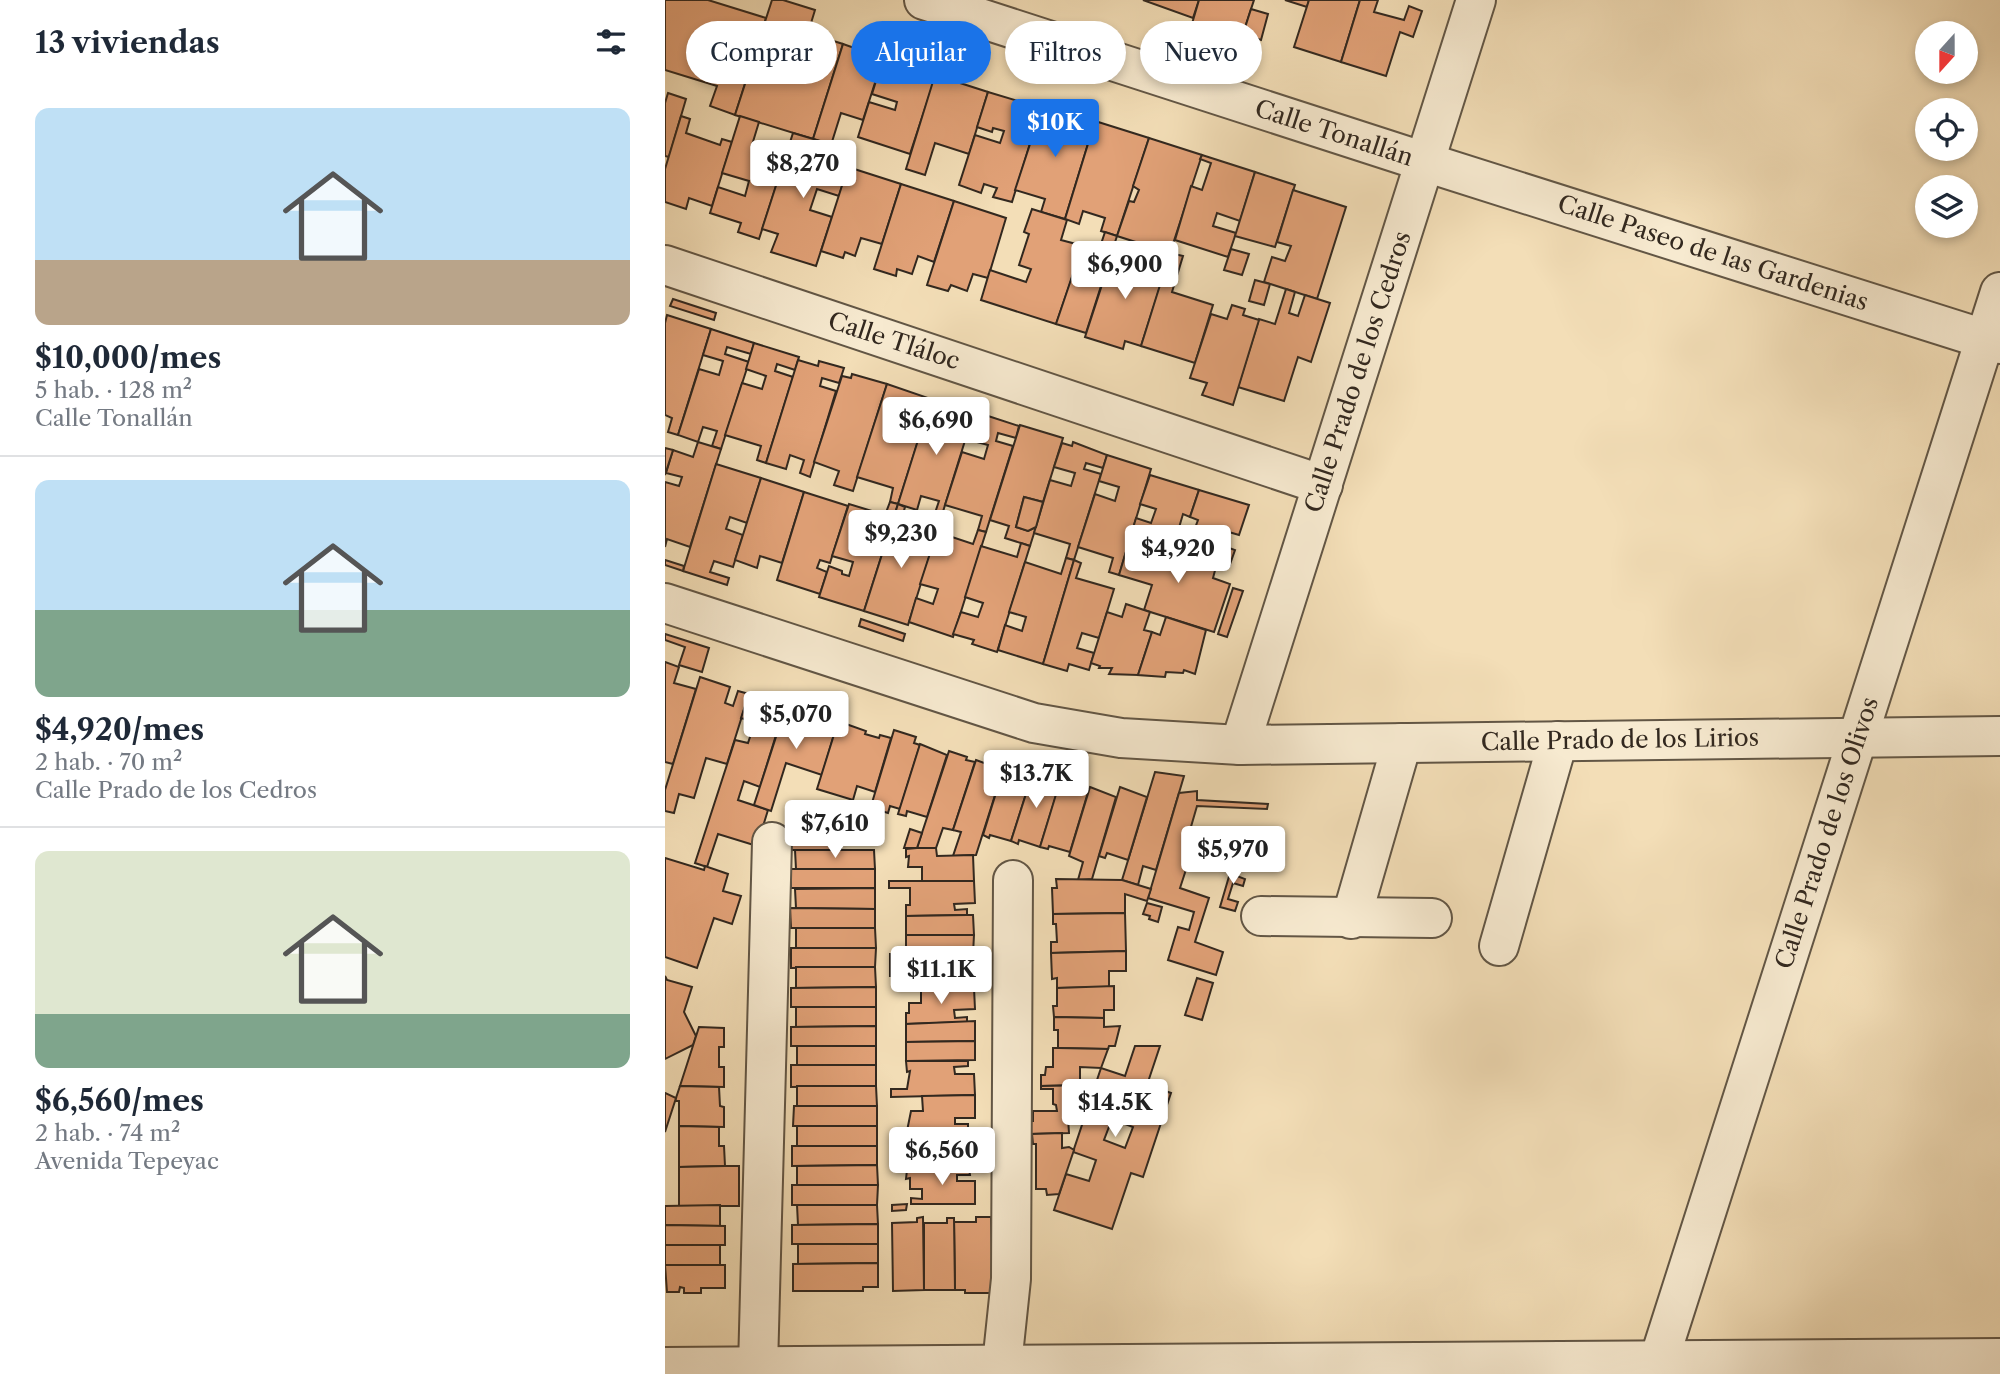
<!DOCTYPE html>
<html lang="es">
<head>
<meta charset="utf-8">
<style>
	body { margin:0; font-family:"Libre Caslon Text",serif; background:#f2f2f3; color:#1f2937; height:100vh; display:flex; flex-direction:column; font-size:26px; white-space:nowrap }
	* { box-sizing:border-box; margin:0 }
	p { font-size:23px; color:#747a83 }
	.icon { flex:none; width:38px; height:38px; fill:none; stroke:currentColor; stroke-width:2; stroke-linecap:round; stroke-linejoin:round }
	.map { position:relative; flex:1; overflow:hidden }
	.panel { display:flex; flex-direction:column; background:#fff; width:665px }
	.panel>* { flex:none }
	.hud { position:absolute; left:21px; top:21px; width:665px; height:63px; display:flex; gap:14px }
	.needle { width:46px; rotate:201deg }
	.buttons { position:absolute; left:1250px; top:21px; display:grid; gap:14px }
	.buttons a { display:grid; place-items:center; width:63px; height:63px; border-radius:50%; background:#fff; box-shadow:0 4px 10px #0003; font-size:35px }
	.price { position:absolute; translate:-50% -60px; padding:0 16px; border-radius:7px; background:#fff; color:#222; font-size:23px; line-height:46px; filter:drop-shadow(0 2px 4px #0008) }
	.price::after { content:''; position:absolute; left:50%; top:42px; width:21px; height:16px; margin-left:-10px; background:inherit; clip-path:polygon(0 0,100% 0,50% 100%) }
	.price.current { background:#1a73e8; color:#fff }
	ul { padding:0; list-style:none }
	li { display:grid; align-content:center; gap:14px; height:371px; padding:0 35px }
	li+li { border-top:2px solid #e0e1e3 }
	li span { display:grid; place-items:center; height:217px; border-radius:14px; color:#555 }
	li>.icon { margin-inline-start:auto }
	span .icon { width:126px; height:126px; fill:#fffc; stroke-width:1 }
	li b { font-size:30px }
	h2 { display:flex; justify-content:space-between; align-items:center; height:84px; padding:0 35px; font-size:30px }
	.chip { padding:0 24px; border-radius:32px; background:#fff; box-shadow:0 4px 10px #0003; font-size:24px; line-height:63px }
	.chip.current { background:#1a73e8; color:#fff }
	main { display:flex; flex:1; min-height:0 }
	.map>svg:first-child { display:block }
</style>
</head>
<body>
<main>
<section class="panel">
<h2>13 viviendas<svg class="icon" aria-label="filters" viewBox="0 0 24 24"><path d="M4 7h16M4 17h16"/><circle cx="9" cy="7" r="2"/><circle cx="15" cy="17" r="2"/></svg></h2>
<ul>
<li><span style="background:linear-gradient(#bfe0f5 70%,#b9a48a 0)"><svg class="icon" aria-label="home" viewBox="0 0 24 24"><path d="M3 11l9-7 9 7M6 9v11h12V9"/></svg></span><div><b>$10,000/mes</b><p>5 hab. · 128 m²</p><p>Calle Tonallán</p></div></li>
<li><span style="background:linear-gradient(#bfe0f5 60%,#7fa58c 0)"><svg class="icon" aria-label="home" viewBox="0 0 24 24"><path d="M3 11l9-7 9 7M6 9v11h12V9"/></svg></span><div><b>$4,920/mes</b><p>2 hab. · 70 m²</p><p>Calle Prado de los Cedros</p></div></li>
<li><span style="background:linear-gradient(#dfe7d0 75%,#7fa58c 0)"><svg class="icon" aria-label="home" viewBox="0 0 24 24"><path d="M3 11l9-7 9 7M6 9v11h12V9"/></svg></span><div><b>$6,560/mes</b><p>2 hab. · 74 m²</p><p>Avenida Tepeyac</p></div></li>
</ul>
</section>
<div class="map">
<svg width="1335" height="1374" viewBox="0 0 1335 1374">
	<rect width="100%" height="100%" fill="#f3deb7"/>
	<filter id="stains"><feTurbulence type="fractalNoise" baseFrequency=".00286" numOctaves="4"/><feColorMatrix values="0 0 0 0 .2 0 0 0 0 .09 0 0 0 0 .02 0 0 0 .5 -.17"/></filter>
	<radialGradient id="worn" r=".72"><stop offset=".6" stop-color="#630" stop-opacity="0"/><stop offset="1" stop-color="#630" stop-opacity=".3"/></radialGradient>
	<!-- building -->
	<g fill="#e1a177" stroke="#32281f" stroke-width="2" fill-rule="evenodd">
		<polygon points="0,0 43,0 101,18 70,115 45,106 52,86 0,70"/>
		<polygon points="107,0 118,0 150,10 143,33 178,44 148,139 70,115"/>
		<polygon points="478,0 534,0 528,18"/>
		<polygon points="534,0 589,0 571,55 561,52 565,39 526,27"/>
		<polygon points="620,0 644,0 642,7"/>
		<polygon points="644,0 695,0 676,62 629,47"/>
		<polygon points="695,0 713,0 709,12 739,20 744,6 757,11 748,37 735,32 721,76 676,62"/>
		<polygon points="586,9 603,14 596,40 578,34"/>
		<polygon points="178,44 218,58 198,120 176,113 166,145 148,139"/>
		<polygon points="219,55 272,72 245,154 193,137 204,102 230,110 232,102 207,94"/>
		<polygon points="270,75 323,92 304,154 270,143 260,175 241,169"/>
		<polygon points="323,92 376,108 347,202 328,197 332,188 319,184 316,193 294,185 310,135 335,143 339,131 328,128 327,132 312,127"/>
		<polygon points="3,93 21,99 4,157 0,156 0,103"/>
		<polygon points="378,104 430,121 400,219 376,212 380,199 350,190"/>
		<polygon points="16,116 25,119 21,133 55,145 57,139 67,142 47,206 24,198 21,209 0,202 0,169"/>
		<polygon points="75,116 94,122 87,145 104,150 102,157 107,159 109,155 120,158 94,239 73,232 76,223 45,213 53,187 80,196 84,181 57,173"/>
		<polygon points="430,121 484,138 452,236 436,231 440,218 418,211 414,224 400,219"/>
		<polygon points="128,133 162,143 157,158 183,167 174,196 152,189 145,210 167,217 151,266 106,252 113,234 97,229"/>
		<polygon points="484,138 537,155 505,253 452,236 464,201 469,202 474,190 468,186"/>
		<polygon points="537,155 590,172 575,221 552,213 548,226 571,233 563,257 510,240 526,186 537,190 546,163 535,159"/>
		<polygon points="183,167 236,184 217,244 196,238 190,256 180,252 178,258 156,251"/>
		<polygon points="590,172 630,185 610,247 570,236"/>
		<polygon points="236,184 289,201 269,262 253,256 247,274 232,269 231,276 209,269"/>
		<polygon points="628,190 681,207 652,299 599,282 607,257 620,261 626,246 612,242"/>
		<polygon points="289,201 341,218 323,278 308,274 302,291 286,285 283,291 262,285"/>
		<polygon points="367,209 402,220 396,240 411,244 409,249 416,252 391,324 316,300 325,270 361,282 366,269 354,265 364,234 359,232"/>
		<polygon points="440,232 452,236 421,333 391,324 417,247 433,253"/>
		<polygon points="566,249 584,254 577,275 559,270"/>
		<polygon points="448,251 501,268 476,346 460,341 458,349 420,337"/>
		<polygon points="505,253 518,256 507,292 548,305 530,363 476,346"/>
		<polygon points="590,280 605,284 599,305 584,301"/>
		<polygon points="621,289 630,292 624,313 633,316 640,295 665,303 646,362 633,357 619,401 573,387 594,319 610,324"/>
		<polygon points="8,299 51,313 49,320 5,306"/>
		<polygon points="567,305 580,309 578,315 594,320 568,405 537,395 542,383 525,378 546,314 562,319"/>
		<polygon points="2,315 46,329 13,435 3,432 7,418 0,415 0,323"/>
		<polygon points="46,329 89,343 86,354 62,347 60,354 84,362 56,449 47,446 52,431 38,427 33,442 13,435 34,369 54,375 58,361 38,355"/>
		<polygon points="89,343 134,357 130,370 112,364 110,371 128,377 101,463 92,460 96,446 60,435 77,383 97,389 101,376 81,369"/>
		<polygon points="133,360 153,366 154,361 179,368 174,383 157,378 155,386 171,391 145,477 135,473 139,460 125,455 121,469 101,463"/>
		<polygon points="187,374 222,384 188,491 169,485 174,471 149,462 177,376 186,378"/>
		<polygon points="222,384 266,399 262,410 245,405 242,413 260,419 233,504 225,502 228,488 192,477"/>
		<polygon points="275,401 310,412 306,424 289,418 286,426 303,431 276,518 269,516 274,501 256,496 252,510 233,504 265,402 274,405"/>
		<polygon points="320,415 354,426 351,438 333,433 331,441 348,446 321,532 313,530 317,516 280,505 297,452 319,459 323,445 301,439 308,416 319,419"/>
		<polygon points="355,425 398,438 378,502 359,497 351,527 363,531 371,527 365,546 340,538 344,526 325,520"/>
		<polygon points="33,442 56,449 25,547 2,539 0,547 0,482 14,486 17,477 1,473 8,450 28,457"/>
		<polygon points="408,442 442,455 438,468 421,463 419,469 436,474 409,560 401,558 405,544 369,533 385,480 406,486 410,473 389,467 397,443 407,446"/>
		<polygon points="0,448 8,450 0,475"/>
		<polygon points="442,455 486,469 454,575 444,572 448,558 413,547 430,494 450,501 454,487 434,481"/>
		<polygon points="51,464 96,478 82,523 65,517 61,529 78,535 68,567 49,561 45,572 64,578 62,585 18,571"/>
		<polygon points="485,475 534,490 525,517 518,514 513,531 520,533 516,550 466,535 471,518 486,523 491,509 475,504"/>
		<polygon points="96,478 139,492 117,563 95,556 92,568 70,560"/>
		<polygon points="534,490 584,505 574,535 557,530 553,544 570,550 564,567 516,550 520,533 527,536 533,520 525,517"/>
		<polygon points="139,492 183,506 165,563 155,560 152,568 162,572 155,594 112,580"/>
		<polygon points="359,497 378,502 371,527 363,531 351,527"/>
		<polygon points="225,502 233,504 199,611 154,597 164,566 177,571 177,574 184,576 188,562 167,556 184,504 220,515"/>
		<polygon points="233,504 240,507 236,521 272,532 243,625 199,611"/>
		<polygon points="313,530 321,532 288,637 244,622 251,598 268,604 273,589 255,584 272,532 308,544"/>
		<polygon points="466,535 480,539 473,559 493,565 499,546 552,563 548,578 565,584 549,632 479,610 487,585 454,575"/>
		<polygon points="356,543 365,546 332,652 307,644 309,640 288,634 296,612 313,617 318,603 300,597 316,546 352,557"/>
		<polygon points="401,558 409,560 378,664 333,650 340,625 357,631 361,617 344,612 360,562 396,574"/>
		<polygon points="0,560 19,566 18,571 0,565"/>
		<polygon points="409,560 416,563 411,578 449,589 434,638 417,633 412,648 429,653 424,670 404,664 402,671 378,664"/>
		<polygon points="568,588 578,591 562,637 553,634"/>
		<polygon points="461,604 485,612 479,630 487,632 473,675 444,674 447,668 434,668 435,666 426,663 442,612 457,617"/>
		<polygon points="501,617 541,630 530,674 519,670 518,673 501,672 500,677 473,675 487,632 495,635"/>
		<polygon points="196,619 240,634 238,641 194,626"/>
		<polygon points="0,634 44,648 37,672 14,665 20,647 0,640"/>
		<polygon points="0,662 14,667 9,683 31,689 8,764 0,762"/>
		<polygon points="35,677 65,687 60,703 68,706 73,691 84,694 62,764 41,758 29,798 14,794 9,813 0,811 0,790"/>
		<polygon points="84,694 120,706 95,787 79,781 73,800 103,810 92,846 53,834 42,867 30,863 70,740 83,743 90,722 76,718"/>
		<polygon points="129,707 149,714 148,718 162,721 163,718 173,721 157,775 121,763 106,811 89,805 120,709 127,711"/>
		<polygon points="181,724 201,731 200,734 214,738 215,735 226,738 210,792 192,786 188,800 152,789 172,725 179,728"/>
		<polygon points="229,730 251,737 249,743 255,745 235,809 225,806 223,813 213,810 210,818 203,816"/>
		<polygon points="255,744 282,755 262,817 242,811 241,816 233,814"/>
		<polygon points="284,751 302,757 301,760 310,762 288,830 278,828 271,848 252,848"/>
		<polygon points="311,760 338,770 311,855 288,856 296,832 288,830"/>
		<polygon points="339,767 366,778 346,841 325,835 324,838 318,835"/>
		<polygon points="368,772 395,783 375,847 354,840 353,844 346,841"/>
		<polygon points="490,772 519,776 491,870 478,866 473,885 457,880"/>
		<polygon points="396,778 424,789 405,852 384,846 383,849 375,847"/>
		<polygon points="425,787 451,797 427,879 413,880 418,862 404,856"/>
		<polygon points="455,787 482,797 463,860 442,853 440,858 434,856"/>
		<polygon points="532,791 532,800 603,804 602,809 532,806 521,844 529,845 515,888 544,898 530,942 558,952 551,975 503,960 513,927 524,930 529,912 483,898 514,793"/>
		<polygon points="136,820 176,834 176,850 125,850 125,829 136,830"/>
		<polygon points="245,829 257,833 252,848 239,848"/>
		<polygon points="252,848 271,848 272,856 308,855 309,881 257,881 257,867 243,867 244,856 241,857 241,849"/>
		<polygon points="130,850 209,850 210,869 131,869"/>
		<polygon points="570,856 585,862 585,865 574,861 569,875 580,879 578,886 568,883 563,899 573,902 570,911 555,907"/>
		<polygon points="0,858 39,870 40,866 63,874 58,891 76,896 67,924 49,918 32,968 0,957"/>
		<rect x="126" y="869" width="84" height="19"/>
		<polygon points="391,879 457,880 486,889 482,901 460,894 460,913 388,914 387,888 392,888"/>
		<polygon points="224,881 309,881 310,903 289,904 290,910 302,909 302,915 241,916 241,905 245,905 245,888 224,888"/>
		<polygon points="210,888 210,909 131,908 130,889"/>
		<polygon points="482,903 497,907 493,922 484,919 485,916 478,914"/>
		<polygon points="125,908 210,909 210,928 126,928"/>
		<polygon points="460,913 461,951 386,953 386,942 392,942 391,924 388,924 388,914"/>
		<polygon points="302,915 308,915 309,935 241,935 241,916"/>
		<polygon points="131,928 210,928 211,948 131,948"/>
		<polygon points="241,935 309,935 308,954 241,955"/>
		<polygon points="126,948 211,948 210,967 126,968"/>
		<polygon points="461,951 461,971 444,971 444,987 392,988 392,978 387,979 386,953"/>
		<polygon points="225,954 241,955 241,964 225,964"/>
		<polygon points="303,954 303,957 289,958 290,966 308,965 309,988 256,989 256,973 244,973 244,976 225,976 225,964 241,964 241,955"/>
		<polygon points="131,967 210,967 211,987 131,988"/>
		<polygon points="0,976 2,980 27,987 19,1012 31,1036 28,1045 0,1059"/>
		<polygon points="532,978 548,983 537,1020 520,1015"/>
		<polygon points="449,986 449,1010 439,1010 439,1018 389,1017 388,1006 392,1006 392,988"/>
		<polygon points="211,987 211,1007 126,1007 126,988"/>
		<polygon points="309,988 310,1009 289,1010 290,1018 302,1017 302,1022 241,1024 241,1013 244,1013 244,1003 256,1003 256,989"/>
		<polygon points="131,1007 211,1007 211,1026 131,1027"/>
		<polygon points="389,1017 439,1018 439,1027 455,1026 450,1046 444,1046 443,1049 393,1048 393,1030 389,1030"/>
		<polygon points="310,1021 310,1041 241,1042 241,1024"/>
		<polygon points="211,1026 211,1046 126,1046 126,1027"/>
		<polygon points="34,1027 59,1028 59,1047 54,1047 54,1067 59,1067 59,1087 15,1086"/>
		<polygon points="310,1041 310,1060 241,1061 241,1042"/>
		<polygon points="132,1046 211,1046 211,1065 132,1066"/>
		<path d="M470,1046H495L482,1085L506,1093L478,1177L466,1173L447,1229L389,1210L401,1174L424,1181L431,1160L408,1152L436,1068L460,1076ZM447,1119L468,1127L460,1148L439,1140Z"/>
		<polygon points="388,1048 393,1048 443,1049 436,1068 415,1067 415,1085 376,1086 376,1075 380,1075 381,1067 388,1067"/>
		<polygon points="241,1061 303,1061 303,1066 289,1067 290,1074 309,1074 310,1095 226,1097 226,1089 242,1089 245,1071 242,1072"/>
		<polygon points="126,1065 211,1065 211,1086 126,1087"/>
		<polygon points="431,1085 420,1118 403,1118 404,1133 364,1134 364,1121 368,1121 368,1111 392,1111 391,1105 388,1104 388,1089 376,1089 376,1086"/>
		<polygon points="15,1086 54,1087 55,1106 59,1107 59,1127 14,1126 14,1101 10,1101"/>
		<polygon points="132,1086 211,1086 212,1106 132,1107"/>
		<polygon points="0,1093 11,1098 0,1132"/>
		<polygon points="310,1095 310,1118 290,1118 290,1124 303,1124 303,1130 242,1131 246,1111 258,1111 257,1096"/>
		<polygon points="129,1106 212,1106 212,1126 128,1126"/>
		<polygon points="14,1126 54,1127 54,1146 59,1146 60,1166 14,1167"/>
		<rect x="132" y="1126" width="80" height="20"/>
		<polygon points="303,1130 310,1130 310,1149 226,1151 226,1141 243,1140 242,1131"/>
		<polygon points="397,1133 397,1148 404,1147 409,1150 394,1194 382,1195 381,1189 371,1189 371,1144 368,1144 367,1134"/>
		<polygon points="127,1146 212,1146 212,1165 127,1166"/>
		<polygon points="310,1149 311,1168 246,1170 243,1151"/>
		<polygon points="212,1165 213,1185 132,1185 132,1166"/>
		<polygon points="60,1166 74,1166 74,1206 14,1206 14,1167"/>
		<polygon points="304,1169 305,1175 292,1175 292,1181 310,1181 310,1204 246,1204 246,1198 257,1199 257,1189 245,1189 245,1178 241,1179 242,1170"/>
		<polygon points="127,1185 213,1185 212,1205 127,1205"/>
		<polygon points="242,1204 241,1210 227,1211 227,1205"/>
		<polygon points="55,1205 55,1226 0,1225 0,1206"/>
		<polygon points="132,1205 212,1205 213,1224 133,1225"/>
		<polygon points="258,1217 259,1290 228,1291 227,1223 252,1222 252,1218"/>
		<polygon points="311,1217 326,1217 328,1293 300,1293 300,1290 290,1290 289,1222 311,1222"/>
		<polygon points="282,1218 289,1218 290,1290 259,1290 259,1223 282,1223"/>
		<polygon points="213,1224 213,1244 127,1244 127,1225"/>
		<polygon points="0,1225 60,1226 60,1245 0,1245"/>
		<polygon points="133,1244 213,1244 213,1263 133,1264"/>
		<rect x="0" y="1245" width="55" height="20"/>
		<polygon points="213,1263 213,1287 198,1287 198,1291 128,1291 128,1264"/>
		<polygon points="0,1265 60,1265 60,1288 36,1288 36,1293 19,1293 19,1288 15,1287 14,1292 2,1292"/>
	</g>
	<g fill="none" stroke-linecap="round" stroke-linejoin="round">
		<!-- minor casing -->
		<g stroke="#625645" stroke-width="42">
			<g id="minor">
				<polyline points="259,0 760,162 1335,344"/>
				<polyline points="0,265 658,485"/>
				<polyline points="0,603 369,723 456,738 575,745 1335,736"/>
				<polyline points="575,745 811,0"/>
				<polyline points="596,916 767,918"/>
				<polyline points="686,919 737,743"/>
				<polyline points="834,946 893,741"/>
				<polyline points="0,1367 1335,1358"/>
				<polyline points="93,1367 107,842"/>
				<polyline points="336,1374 346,1279 348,880"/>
				<polyline points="994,1374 994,1360 1335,292"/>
			</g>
		</g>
		<!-- minor -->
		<use href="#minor" stroke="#f7ead0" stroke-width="38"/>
	</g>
	<g text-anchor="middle" stroke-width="7" stroke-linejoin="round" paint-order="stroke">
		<!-- street labels -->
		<g font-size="24" fill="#32281f" stroke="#f7ead0">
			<text transform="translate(669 133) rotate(18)" y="8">Calle Tonallán</text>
			<text transform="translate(1048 253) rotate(18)" y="8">Calle Paseo de las Gardenias</text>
			<text transform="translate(229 341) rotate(18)" y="8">Calle Tláloc</text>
			<text transform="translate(693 372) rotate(-72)" y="8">Calle Prado de los Cedros</text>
			<text transform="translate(955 740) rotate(-1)" y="8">Calle Prado de los Lirios</text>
			<text transform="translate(1162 833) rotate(-72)" y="8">Calle Prado de los Olivos</text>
		</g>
	</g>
	<rect width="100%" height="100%" filter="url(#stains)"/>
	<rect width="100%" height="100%" fill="url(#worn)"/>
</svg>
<div class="buttons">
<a><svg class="needle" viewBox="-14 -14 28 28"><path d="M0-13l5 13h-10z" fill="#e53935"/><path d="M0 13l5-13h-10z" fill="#747a83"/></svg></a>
<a><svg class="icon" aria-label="locate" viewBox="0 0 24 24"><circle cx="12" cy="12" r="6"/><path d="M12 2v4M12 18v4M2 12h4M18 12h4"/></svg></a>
<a><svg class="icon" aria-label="layers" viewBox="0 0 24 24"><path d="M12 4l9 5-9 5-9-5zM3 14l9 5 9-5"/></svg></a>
</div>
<b class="price current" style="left:390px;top:159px">$10K</b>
<b class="price" style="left:138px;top:200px">$8,270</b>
<b class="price" style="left:460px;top:301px">$6,900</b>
<b class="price" style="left:271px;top:457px">$6,690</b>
<b class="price" style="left:236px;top:570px">$9,230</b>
<b class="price" style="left:513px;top:585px">$4,920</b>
<b class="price" style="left:131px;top:751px">$5,070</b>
<b class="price" style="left:371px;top:810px">$13.7K</b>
<b class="price" style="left:170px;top:860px">$7,610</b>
<b class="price" style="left:568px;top:886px">$5,970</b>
<b class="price" style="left:276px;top:1006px">$11.1K</b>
<b class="price" style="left:450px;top:1139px">$14.5K</b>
<b class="price" style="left:277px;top:1187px">$6,560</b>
<div class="hud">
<a class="chip">Comprar</a>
<a class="chip current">Alquilar</a>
<a class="chip">Filtros</a>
<a class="chip">Nuevo</a>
</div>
</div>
</main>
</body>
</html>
